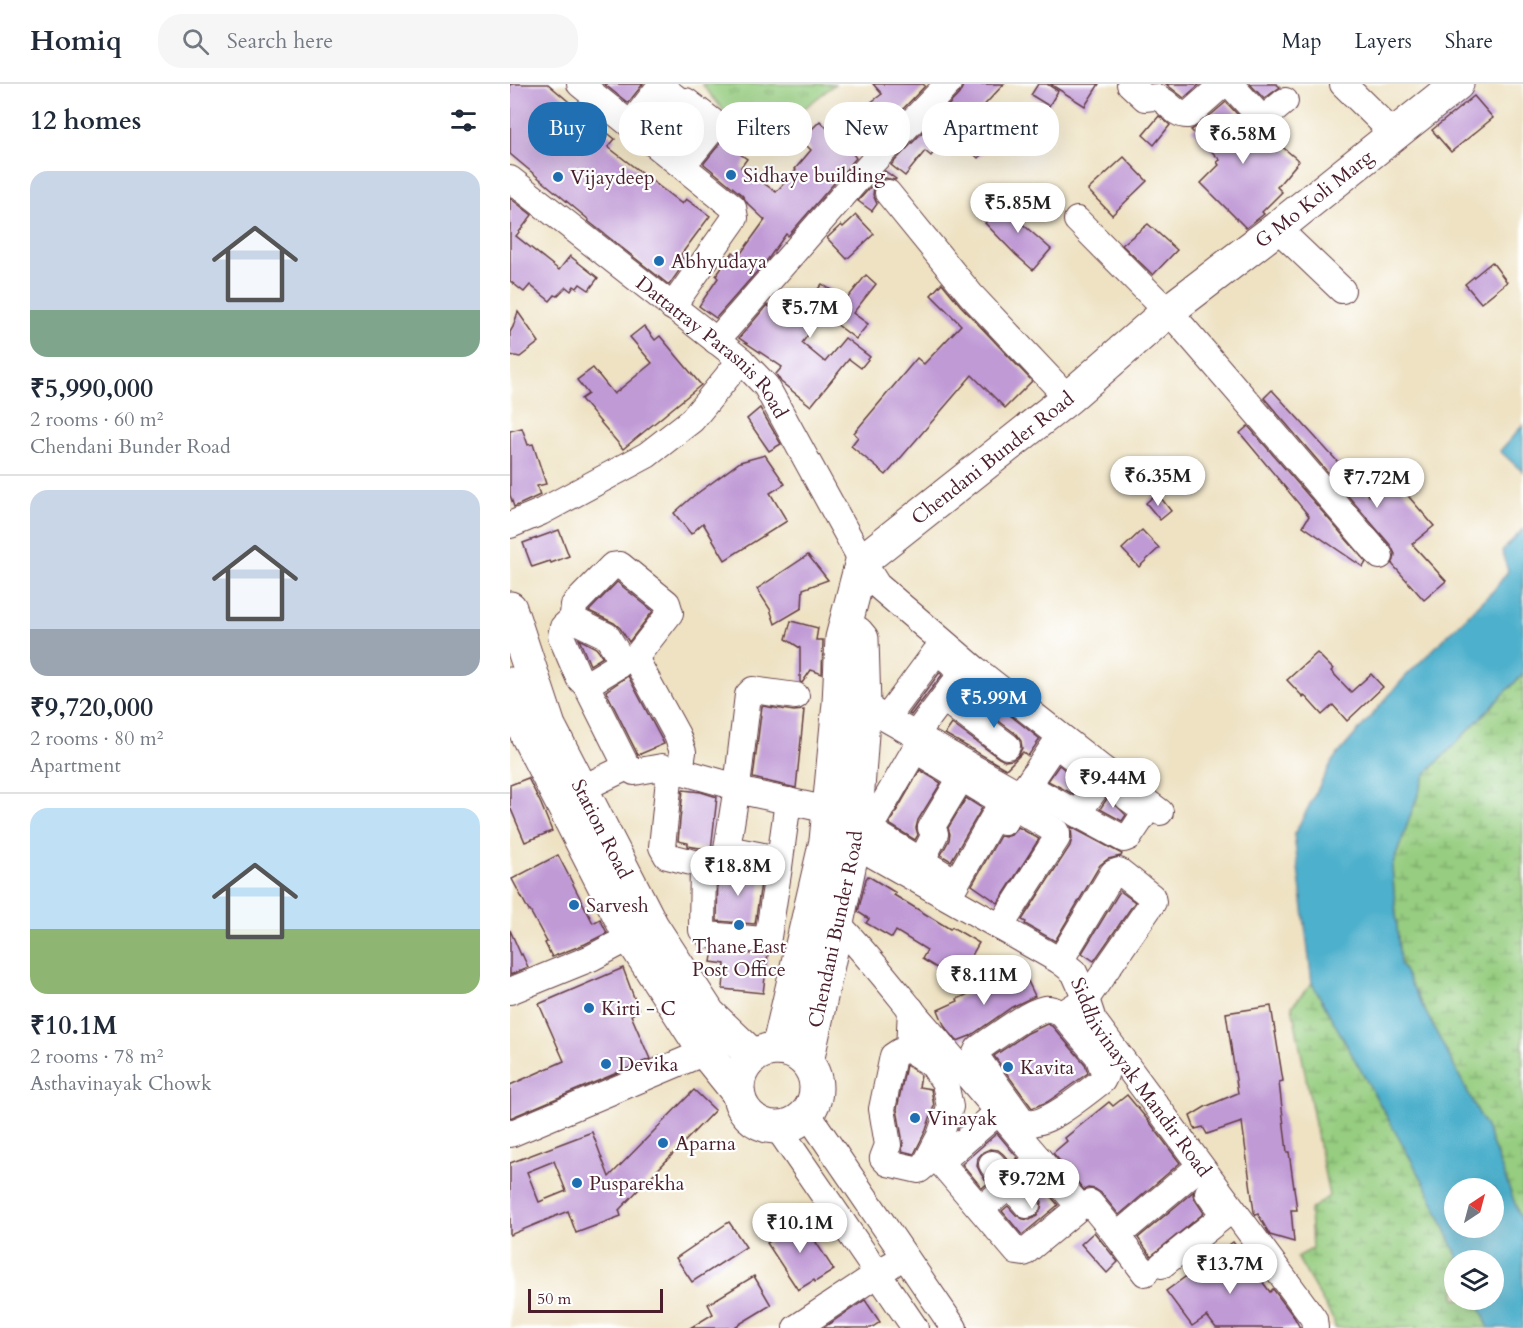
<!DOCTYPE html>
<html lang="en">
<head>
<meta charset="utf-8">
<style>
	body { margin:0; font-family:Cardo,serif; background:#f6f6f7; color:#1f2937; height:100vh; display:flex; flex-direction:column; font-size:22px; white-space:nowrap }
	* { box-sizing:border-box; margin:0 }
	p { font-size:20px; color:#747a83 }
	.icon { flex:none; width:33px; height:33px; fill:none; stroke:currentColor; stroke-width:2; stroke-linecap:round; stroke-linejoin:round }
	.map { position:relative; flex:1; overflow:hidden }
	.side { display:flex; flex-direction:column; background:#fff; width:510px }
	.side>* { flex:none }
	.top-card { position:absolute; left:18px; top:18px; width:570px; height:54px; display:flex; gap:12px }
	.needle { width:39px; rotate:36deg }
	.controls { position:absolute; left:934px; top:1094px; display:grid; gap:12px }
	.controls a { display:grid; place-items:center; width:60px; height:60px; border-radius:50%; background:#fff; box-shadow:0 6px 24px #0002; font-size:30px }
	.scale { position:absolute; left:18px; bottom:15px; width:135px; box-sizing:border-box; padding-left:6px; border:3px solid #4a1f2b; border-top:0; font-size:16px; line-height:21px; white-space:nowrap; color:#4a1f2b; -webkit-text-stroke:4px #fff; paint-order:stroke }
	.price { position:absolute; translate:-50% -51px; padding:0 14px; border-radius:21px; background:#fff; color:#222; font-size:20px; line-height:39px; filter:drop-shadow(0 2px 3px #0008) }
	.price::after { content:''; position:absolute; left:50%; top:36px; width:18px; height:14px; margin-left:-9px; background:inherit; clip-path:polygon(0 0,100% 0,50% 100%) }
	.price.selected { background:#1f6fb2; color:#fff }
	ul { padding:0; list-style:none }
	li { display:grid; align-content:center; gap:12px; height:318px; padding:0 30px }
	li+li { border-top:2px solid #e0e1e3 }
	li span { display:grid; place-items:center; height:186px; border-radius:18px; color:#555 }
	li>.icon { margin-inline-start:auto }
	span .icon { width:108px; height:108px; fill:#fffc; stroke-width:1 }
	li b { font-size:26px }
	h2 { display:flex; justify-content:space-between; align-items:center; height:72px; padding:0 30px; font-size:26px }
	.chip { padding:0 21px; border-radius:24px; background:#fff; box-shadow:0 6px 24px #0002; font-size:21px; line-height:54px }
	.chip.selected { background:#1f6fb2; color:#fff }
	header { display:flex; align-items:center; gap:36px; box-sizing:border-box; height:84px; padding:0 30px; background:#fff; border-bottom:2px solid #e0e1e3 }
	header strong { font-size:28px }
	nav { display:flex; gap:33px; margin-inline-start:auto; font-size:21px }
	.search { width:420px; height:54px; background:#f6f6f7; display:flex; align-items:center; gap:15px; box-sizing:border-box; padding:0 21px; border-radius:24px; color:#747a83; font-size:22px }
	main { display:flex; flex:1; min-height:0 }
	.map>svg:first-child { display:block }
</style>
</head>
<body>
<header>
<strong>Homiq</strong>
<div class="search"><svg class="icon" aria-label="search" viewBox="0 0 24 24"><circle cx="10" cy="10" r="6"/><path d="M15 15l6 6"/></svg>Search here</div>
<nav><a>Map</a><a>Layers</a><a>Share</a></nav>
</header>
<main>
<section class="side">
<h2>12 homes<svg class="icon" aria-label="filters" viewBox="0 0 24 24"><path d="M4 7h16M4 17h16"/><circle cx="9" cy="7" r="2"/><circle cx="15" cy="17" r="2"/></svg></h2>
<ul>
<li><span style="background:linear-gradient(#c9d6e8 75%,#7fa58c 0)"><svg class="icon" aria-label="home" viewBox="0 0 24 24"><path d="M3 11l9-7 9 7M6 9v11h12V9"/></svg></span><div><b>₹5,990,000</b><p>2 rooms · 60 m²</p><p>Chendani Bunder Road</p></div></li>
<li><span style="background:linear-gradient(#c9d6e8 75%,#9aa5b1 0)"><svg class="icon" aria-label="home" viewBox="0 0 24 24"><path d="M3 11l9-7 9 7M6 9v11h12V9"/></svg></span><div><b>₹9,720,000</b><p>2 rooms · 80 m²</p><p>Apartment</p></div></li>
<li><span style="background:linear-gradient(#bfe0f5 65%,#8fb573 0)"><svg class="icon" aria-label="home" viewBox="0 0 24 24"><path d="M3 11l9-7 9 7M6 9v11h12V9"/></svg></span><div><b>₹10.1M</b><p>2 rooms · 78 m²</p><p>Asthavinayak Chowk</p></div></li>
</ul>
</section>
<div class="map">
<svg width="1013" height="1244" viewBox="0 0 1013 1244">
	<defs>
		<pattern id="wetland-marsh" width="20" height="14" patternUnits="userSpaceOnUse" patternTransform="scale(1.5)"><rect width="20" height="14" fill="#96cd80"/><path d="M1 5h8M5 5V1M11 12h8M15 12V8" fill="none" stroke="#7ca669"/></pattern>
		<pattern id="park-tufts" width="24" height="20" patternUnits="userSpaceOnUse" patternTransform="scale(1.5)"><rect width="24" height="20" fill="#96cd80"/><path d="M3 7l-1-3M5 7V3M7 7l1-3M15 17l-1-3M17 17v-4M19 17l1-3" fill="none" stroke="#7ca669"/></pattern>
	</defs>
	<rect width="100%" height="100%" fill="#fff"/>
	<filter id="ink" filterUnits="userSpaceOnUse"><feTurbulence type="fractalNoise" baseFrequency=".0167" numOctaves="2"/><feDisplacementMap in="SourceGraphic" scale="12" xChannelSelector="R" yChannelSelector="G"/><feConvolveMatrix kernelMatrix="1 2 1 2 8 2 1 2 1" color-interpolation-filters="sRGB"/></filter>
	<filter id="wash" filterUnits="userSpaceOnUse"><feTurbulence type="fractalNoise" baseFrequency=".008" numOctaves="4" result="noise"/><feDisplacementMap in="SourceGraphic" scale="24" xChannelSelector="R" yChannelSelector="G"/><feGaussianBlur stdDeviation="1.35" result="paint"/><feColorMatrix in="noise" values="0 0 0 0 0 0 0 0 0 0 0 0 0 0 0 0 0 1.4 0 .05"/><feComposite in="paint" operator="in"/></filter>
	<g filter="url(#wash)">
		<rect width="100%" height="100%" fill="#eee2c3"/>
		<!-- wetland -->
		<g fill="url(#wetland-marsh)" stroke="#707656" stroke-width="1.5">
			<polygon points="1013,590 1013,1141 976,1043 890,879 882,783 915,691"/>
			<polygon points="802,899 918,1106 949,1176 945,1176 945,1215 966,1215 979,1244 825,1244 824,1237 787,1173 802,1165 800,1126 819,1112 782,922"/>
		</g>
		<!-- park -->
		<polygon fill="url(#park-tufts)" stroke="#707656" stroke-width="1.5" points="192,0 325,0 244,64"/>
		<!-- water -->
		<g fill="#4db0cc" stroke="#4c687c" stroke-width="1.5" fill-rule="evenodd">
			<polygon points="1013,341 1013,388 990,367"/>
			<path d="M1013,445V590L915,691L882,783L890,879L976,1043L1013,1141V1244H979L966,1215H984V1176H949L918,1106L802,899L784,751L823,676L895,593L984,506L998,487L992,467ZM945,1104H984V1143H945Z"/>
		</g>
		<g id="blocks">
			<!-- building -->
			<g fill="#c09ad5" fill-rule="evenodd">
				<polygon points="0,0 38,0 65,23 105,55 98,63 172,120 176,115 200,132 170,172 176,177 159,201 78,137 79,136 0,70"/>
				<polygon points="94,0 133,0 118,19"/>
				<polygon points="363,0 413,0 415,2 368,51 343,70 346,74 278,152 276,150 258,175 206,234 189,222 208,194 206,192 223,168 229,172 255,136 238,120 232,111 194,80 194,79 212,57 237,75 231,83 266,108 286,86 285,85 301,66 291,56 310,37 321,48 372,10"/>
				<polygon points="453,0 494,0 467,29 490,52 468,74 440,47 421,72 415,67 395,92 381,81 449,10 452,4"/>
				<polygon points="528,0 537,0 548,7 539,22 521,11"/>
				<polygon points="540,0 589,0 575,22"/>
				<polygon points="656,0 690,0 674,14"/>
				<polygon points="740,0 766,0 770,3 754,15"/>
				<polygon points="964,12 983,34 941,68 922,46"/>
				<polygon points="716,18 740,44 745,48 756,49 789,77 767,103 772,108 752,128 754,130 736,144 691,99 709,81 707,78 710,76 681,46 688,42"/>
				<polygon points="153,23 162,30 172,33 185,43 179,50 166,39 160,36 152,37 148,39 143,36"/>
				<polygon points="649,32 660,41 644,61 633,51"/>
				<polygon points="614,73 637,97 602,131 578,106"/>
				<polygon points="375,87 386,95 385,96 375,94 368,98 364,103 363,111 367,120 362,127 348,117"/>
				<polygon points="0,114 22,131 6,152 49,186 60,172 88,194 79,206 70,200 67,204 64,202 61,207 56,203 47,212 45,211 40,217 20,201 14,208 0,197"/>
				<polygon points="501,114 516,130 509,137 541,165 523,186 506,171 475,139"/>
				<polygon points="346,131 364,150 337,175 317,154 331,141 333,143"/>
				<polygon points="638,140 667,166 643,191 612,161"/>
				<polygon points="982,178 997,198 971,219 955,200"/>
				<polygon points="356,191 366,200 343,229 358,240 346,255 313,230 292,259 315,278 335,254 360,273 351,284 339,275 301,322 271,298 266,290 272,283 229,254 257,221 278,238 290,207 300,215 312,200 336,216"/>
				<polygon points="432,199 450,221 522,297 495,324 462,291 376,391 341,362 348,353 344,349 407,274 414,280 451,241 421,211"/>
				<polygon points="8,228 29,258 10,273 0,271 0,248 3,243"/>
				<polygon points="134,242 145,256 150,252 191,301 113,365 71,315 78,310 67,296 83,284 104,310 142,279 120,253"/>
				<polygon points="762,306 859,412 881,392 924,442 902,460 936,497 914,516 882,480 884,476 885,470 881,462 754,314"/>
				<polygon points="250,324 271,360 259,367 237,335"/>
				<polygon points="738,342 856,478 853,483 793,442 799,432 730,349"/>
				<polygon points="12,344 18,361 23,360 36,400 27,402 30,411 4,423 0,411 0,347"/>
				<polygon points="255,371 275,400 260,409 277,437 215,476 193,439 181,450 164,429 181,414 230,378"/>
				<polygon points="647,409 661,427 650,436 636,419"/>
				<polygon points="49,446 59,472 41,479 40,477 22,483 13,459"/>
				<polygon points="632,446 649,464 629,483 612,465"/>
				<polygon points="298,471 318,496 293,505 292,524 265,540 260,525 247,505"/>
				<polygon points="107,498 143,527 119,558 110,544 104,539 79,527"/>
				<polygon points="281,537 308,544 306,556 313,556 312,590 301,586 292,599 290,598 290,564 276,555"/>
				<polygon points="69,555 86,564 93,573 80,581"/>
				<polygon points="807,569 823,585 821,587 841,608 861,590 873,603 837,637 823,621 812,631 794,611 793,613 777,596"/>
				<polygon points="430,588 432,591 401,631 399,630"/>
				<polygon points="118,592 154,660 128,671 96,607"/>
				<polygon points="462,601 530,655 518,672 513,668 496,685 435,650 442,640 489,674 495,677 502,676 509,670 512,664 511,657 506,650 454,611"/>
				<polygon points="252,622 284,627 294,626 286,704 243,694"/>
				<polygon points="549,681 559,689 558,698 577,692 563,710 538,697"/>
				<polygon points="410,686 431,699 408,736 406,744 408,751 405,756 379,740"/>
				<polygon points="18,694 31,720 42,747 15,758 0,723 0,701"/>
				<polygon points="173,706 191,708 207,713 201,766 178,762 178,759 168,757"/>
				<polygon points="600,710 602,711 604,719 616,731 612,737 590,725"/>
				<polygon points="456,714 472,724 441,777 431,771 439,756 440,750 438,744"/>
				<polygon points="508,743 529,755 488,819 462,801 490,752 495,753 501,751"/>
				<polygon points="561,743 612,770 611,772 598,775 590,781 545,857 515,840 516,838 512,836 560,762 562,754"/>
				<polygon points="48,771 83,839 90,835 97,849 75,860 42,873 35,859 37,858 20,827 19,827 2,795"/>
				<polygon points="208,787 252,792 245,840 207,837"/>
				<polygon points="358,792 386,809 384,811 440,845 442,843 469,859 458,878 453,875 446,887 439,883 435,889 412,875 417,866 386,847 382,854 356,839 359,835 348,828 356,795"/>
				<polygon points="610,807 625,818 584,877 572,869"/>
				<polygon points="0,846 11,871 12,870 18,883 0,891"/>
				<polygon points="203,866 251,871 258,870 253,909 213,905 215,880 201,878"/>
				<polygon points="113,884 129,927 121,931 140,975 0,1034 0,1001 54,977 29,920"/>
				<polygon points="514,889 525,912 502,923 460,952 447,957 435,943 428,926 448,917 447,915 492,895 493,898"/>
				<polygon points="761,922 773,997 769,998 777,1068 779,1068 787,1126 781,1126 784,1158 760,1151 748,1130 746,1131 744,1128 732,1038 697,1050 693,1043 685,1045 680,1032 695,1023 728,1009 716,929"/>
				<polygon points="537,940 542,942 575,980 578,989 546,1012 537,1018 522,1024 484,972 518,949"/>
				<polygon points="396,981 411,991 409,1003 421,1005 424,1022 416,1046 404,1070 392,1067 393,1059 387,1025"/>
				<path d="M184,1006L205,1026L109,1126L111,1132L66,1149L58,1127L0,1151V1079L82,1048L99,1093ZM44,1077L56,1107L29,1118L17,1088Z"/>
				<polygon points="617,1011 641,1040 670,1079 609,1131 591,1109 585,1105 578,1104 574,1106 543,1069 557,1057 555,1054 599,1018 603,1022"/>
				<polygon points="487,1049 508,1074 501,1079 493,1070 488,1066 480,1065 473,1068 468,1074 467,1082 471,1090 478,1099 472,1104 452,1080"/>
				<polygon points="527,1096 548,1121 512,1151 492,1127 498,1122 506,1131 513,1135 520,1136 527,1132 531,1125 532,1118 528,1111 521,1102"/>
				<polygon points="684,1107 683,1111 686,1117 694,1129 641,1172 628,1154"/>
				<polygon points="289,1132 324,1186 305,1198 304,1196 288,1206 257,1159 274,1148 271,1144"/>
				<polygon points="219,1138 236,1163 182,1198 166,1174"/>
				<polygon points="584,1148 608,1178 597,1189 571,1160"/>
				<polygon points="723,1158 760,1208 763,1205 784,1233 790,1244 706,1244 697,1232 682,1242 656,1207"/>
				<polygon points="244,1192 261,1221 223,1244 180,1244 203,1230 198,1220"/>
				<polygon points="355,1216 370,1238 361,1244 313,1244"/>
			</g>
		</g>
	</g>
	<g filter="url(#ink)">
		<use href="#blocks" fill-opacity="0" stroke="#633c42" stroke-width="1.5"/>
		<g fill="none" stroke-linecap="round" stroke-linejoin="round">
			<!-- minor casing -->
			<g stroke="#633c42" stroke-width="28">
				<g id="minor">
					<polyline points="70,0 223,123 225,134 162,223"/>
					<path d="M620,0L635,14C639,14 642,13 646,13C658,16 665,32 678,31L713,0"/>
					<polyline points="720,0 751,34 755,34 775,17"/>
					<polyline points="833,0 884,50"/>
					<polyline points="121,40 148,5 153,4 171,18 176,17 202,37 204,43 183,69 179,69 157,51"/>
					<path id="s1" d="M0,95L231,276L256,302L352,477L367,501L465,585L590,683L650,728"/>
					<polyline points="378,109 461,211 558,314"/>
					<polyline points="567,136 670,240 870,472"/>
					<polyline points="767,144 832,206"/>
					<polyline points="206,257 359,82 438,0"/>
					<polyline points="0,441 31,428 137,371 182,336 231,276"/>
					<polyline points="64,533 53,543 51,552 69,594 76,601"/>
					<polyline points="125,574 167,651 173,668 170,687"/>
					<polyline points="111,575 125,574 160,529 157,519 110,481 102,482 64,521 63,531 68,538 97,552 111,575 109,581 76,601 117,683 124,688 152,683 160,686 170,687 227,703 236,708 319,726"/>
					<polyline points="434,615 497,662"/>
					<polyline points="339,620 354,622 515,713 524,706 614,755 619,753 635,729 633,725 617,713"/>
					<polyline points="377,634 425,569 429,568 449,585 450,592 406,650"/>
					<polyline points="160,686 152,763 157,772 193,781 192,846 198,851 252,856 258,853 269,783 263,774 217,765 227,703 238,611 243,606 286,612"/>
					<polyline points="71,705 117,683"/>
					<polyline points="511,710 543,663 548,662 568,677"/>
					<polyline points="567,730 597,689"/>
					<path id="s2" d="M326,758L344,760L550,877L564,888L576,915L583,936L804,1235L805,1244"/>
					<polyline points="411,778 425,750 421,744 451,694"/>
					<polyline points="269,783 278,717"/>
					<polyline points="438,813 490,722 488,716 409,668 403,669 362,740 362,747 446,798"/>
					<path d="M327,839C356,869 381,901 407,933C461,995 514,1058 568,1121L566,1126L514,1169L507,1168L433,1081L434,1075L488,1028"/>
					<polyline points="490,843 547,754 547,748 506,724 500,727 494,738"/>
					<path d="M550,877L603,789L609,787L642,813L643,818L576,915L552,930C547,927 540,924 534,925C518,928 483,955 468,965L465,971L514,1039C536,1044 574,1010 592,997L595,991L588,972L552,930"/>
					<polyline points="0,907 81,874 136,845"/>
					<polyline points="399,965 389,968 383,972 372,1025 378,1061 373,1074 378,1079 409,1086 415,1081 430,1052 440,1023 435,999 422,980 399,965 401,925"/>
					<polyline points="297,1029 444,1244"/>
					<polyline points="267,1043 405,1244"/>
					<polyline points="0,1050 195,968"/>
					<polyline points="482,1080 517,1121"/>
					<polyline points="580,1119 607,1152 690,1082"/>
					<polyline points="471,1125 529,1075"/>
					<polyline points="607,1152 635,1189"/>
					<polyline points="652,1181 711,1134 712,1128 698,1109"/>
					<polyline points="286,1244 381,1181"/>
				</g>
			</g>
			<!-- major casing -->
			<g stroke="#633c42" stroke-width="35">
				<g id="major">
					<path id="s3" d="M0,524L39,642L142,842L199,930L243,972"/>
					<polyline points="0,600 17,651 121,854 195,968 228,1009"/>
					<path id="s4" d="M268,965L316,757L329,619L332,554L352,477L558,314L657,228L767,144L947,0"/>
					<circle cx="267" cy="1004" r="39"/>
					<path id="s5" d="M297,978L344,760L354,622L352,555L347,549"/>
				</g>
			</g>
			<!-- minor -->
			<use href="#minor" stroke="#fff" stroke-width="26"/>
			<!-- major -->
			<use href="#major" stroke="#fff" stroke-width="33"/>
		</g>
	</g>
	<!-- markers -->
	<g fill="#1f6fb2" stroke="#fff" stroke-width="2">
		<circle cx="221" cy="91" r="6"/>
		<circle cx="48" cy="93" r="6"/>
		<circle cx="149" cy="177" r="6"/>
		<circle cx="64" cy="821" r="6"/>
		<circle cx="229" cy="841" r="6"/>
		<circle cx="79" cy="924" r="6"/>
		<circle cx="96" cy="980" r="6"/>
		<circle cx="498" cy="983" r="6"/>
		<circle cx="405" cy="1034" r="6"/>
		<circle cx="153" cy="1059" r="6"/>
		<circle cx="67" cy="1099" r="6"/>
	</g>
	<g text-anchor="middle" stroke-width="4.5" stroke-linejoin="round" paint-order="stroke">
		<!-- poi labels -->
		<g font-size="20" fill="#4a1f2b" stroke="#fff" text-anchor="start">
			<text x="233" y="98">Sidhaye building</text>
			<text x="60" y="100">Vijaydeep</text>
			<text x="161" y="184">Abhyudaya</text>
			<text x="76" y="828">Sarvesh</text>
			<text x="229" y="869" text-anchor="middle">Thane East<tspan x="229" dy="23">Post Office</tspan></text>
			<text x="91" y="931">Kirti - C</text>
			<text x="108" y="987">Devika</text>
			<text x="510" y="990">Kavita</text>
			<text x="417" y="1041">Vinayak</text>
			<text x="165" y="1066">Aparna</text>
			<text x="79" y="1106">Pusparekha</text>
		</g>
		<!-- street labels -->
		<g font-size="20" fill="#4a1f2b" stroke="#fff">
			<text dy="7" stroke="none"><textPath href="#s4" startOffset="1076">G Mo Koli Marg</textPath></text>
			<text dy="7" stroke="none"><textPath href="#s1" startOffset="264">Dattatray Parasnis Road</textPath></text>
			<text dy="7" stroke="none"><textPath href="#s4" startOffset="663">Chendani Bunder Road</textPath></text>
			<text dy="7" stroke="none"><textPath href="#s3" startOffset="240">Station Road</textPath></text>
			<text dy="7" stroke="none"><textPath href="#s5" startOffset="136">Chendani Bunder Road</textPath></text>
			<text dy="7" stroke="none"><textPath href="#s2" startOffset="398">Siddhivinayak Mandir Road</textPath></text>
		</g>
	</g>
</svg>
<div class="controls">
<a><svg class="needle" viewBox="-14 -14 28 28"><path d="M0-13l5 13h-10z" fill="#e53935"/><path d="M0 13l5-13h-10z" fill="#747a83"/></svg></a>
<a><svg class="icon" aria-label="layers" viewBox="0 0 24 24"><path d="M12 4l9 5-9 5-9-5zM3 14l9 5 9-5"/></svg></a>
</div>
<div class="scale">50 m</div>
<b class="price" style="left:733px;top:81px">₹6.58M</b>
<b class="price" style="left:508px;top:150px">₹5.85M</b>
<b class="price" style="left:300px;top:255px">₹5.7M</b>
<b class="price" style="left:648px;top:423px">₹6.35M</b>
<b class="price" style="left:867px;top:425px">₹7.72M</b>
<b class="price selected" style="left:484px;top:645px">₹5.99M</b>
<b class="price" style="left:603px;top:725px">₹9.44M</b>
<b class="price" style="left:228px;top:813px">₹18.8M</b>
<b class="price" style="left:474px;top:922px">₹8.11M</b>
<b class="price" style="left:522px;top:1126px">₹9.72M</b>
<b class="price" style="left:290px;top:1170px">₹10.1M</b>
<b class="price" style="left:720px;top:1211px">₹13.7M</b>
<div class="top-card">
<a class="chip selected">Buy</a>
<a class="chip">Rent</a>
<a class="chip">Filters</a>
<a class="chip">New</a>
<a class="chip">Apartment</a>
</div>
</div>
</main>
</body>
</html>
